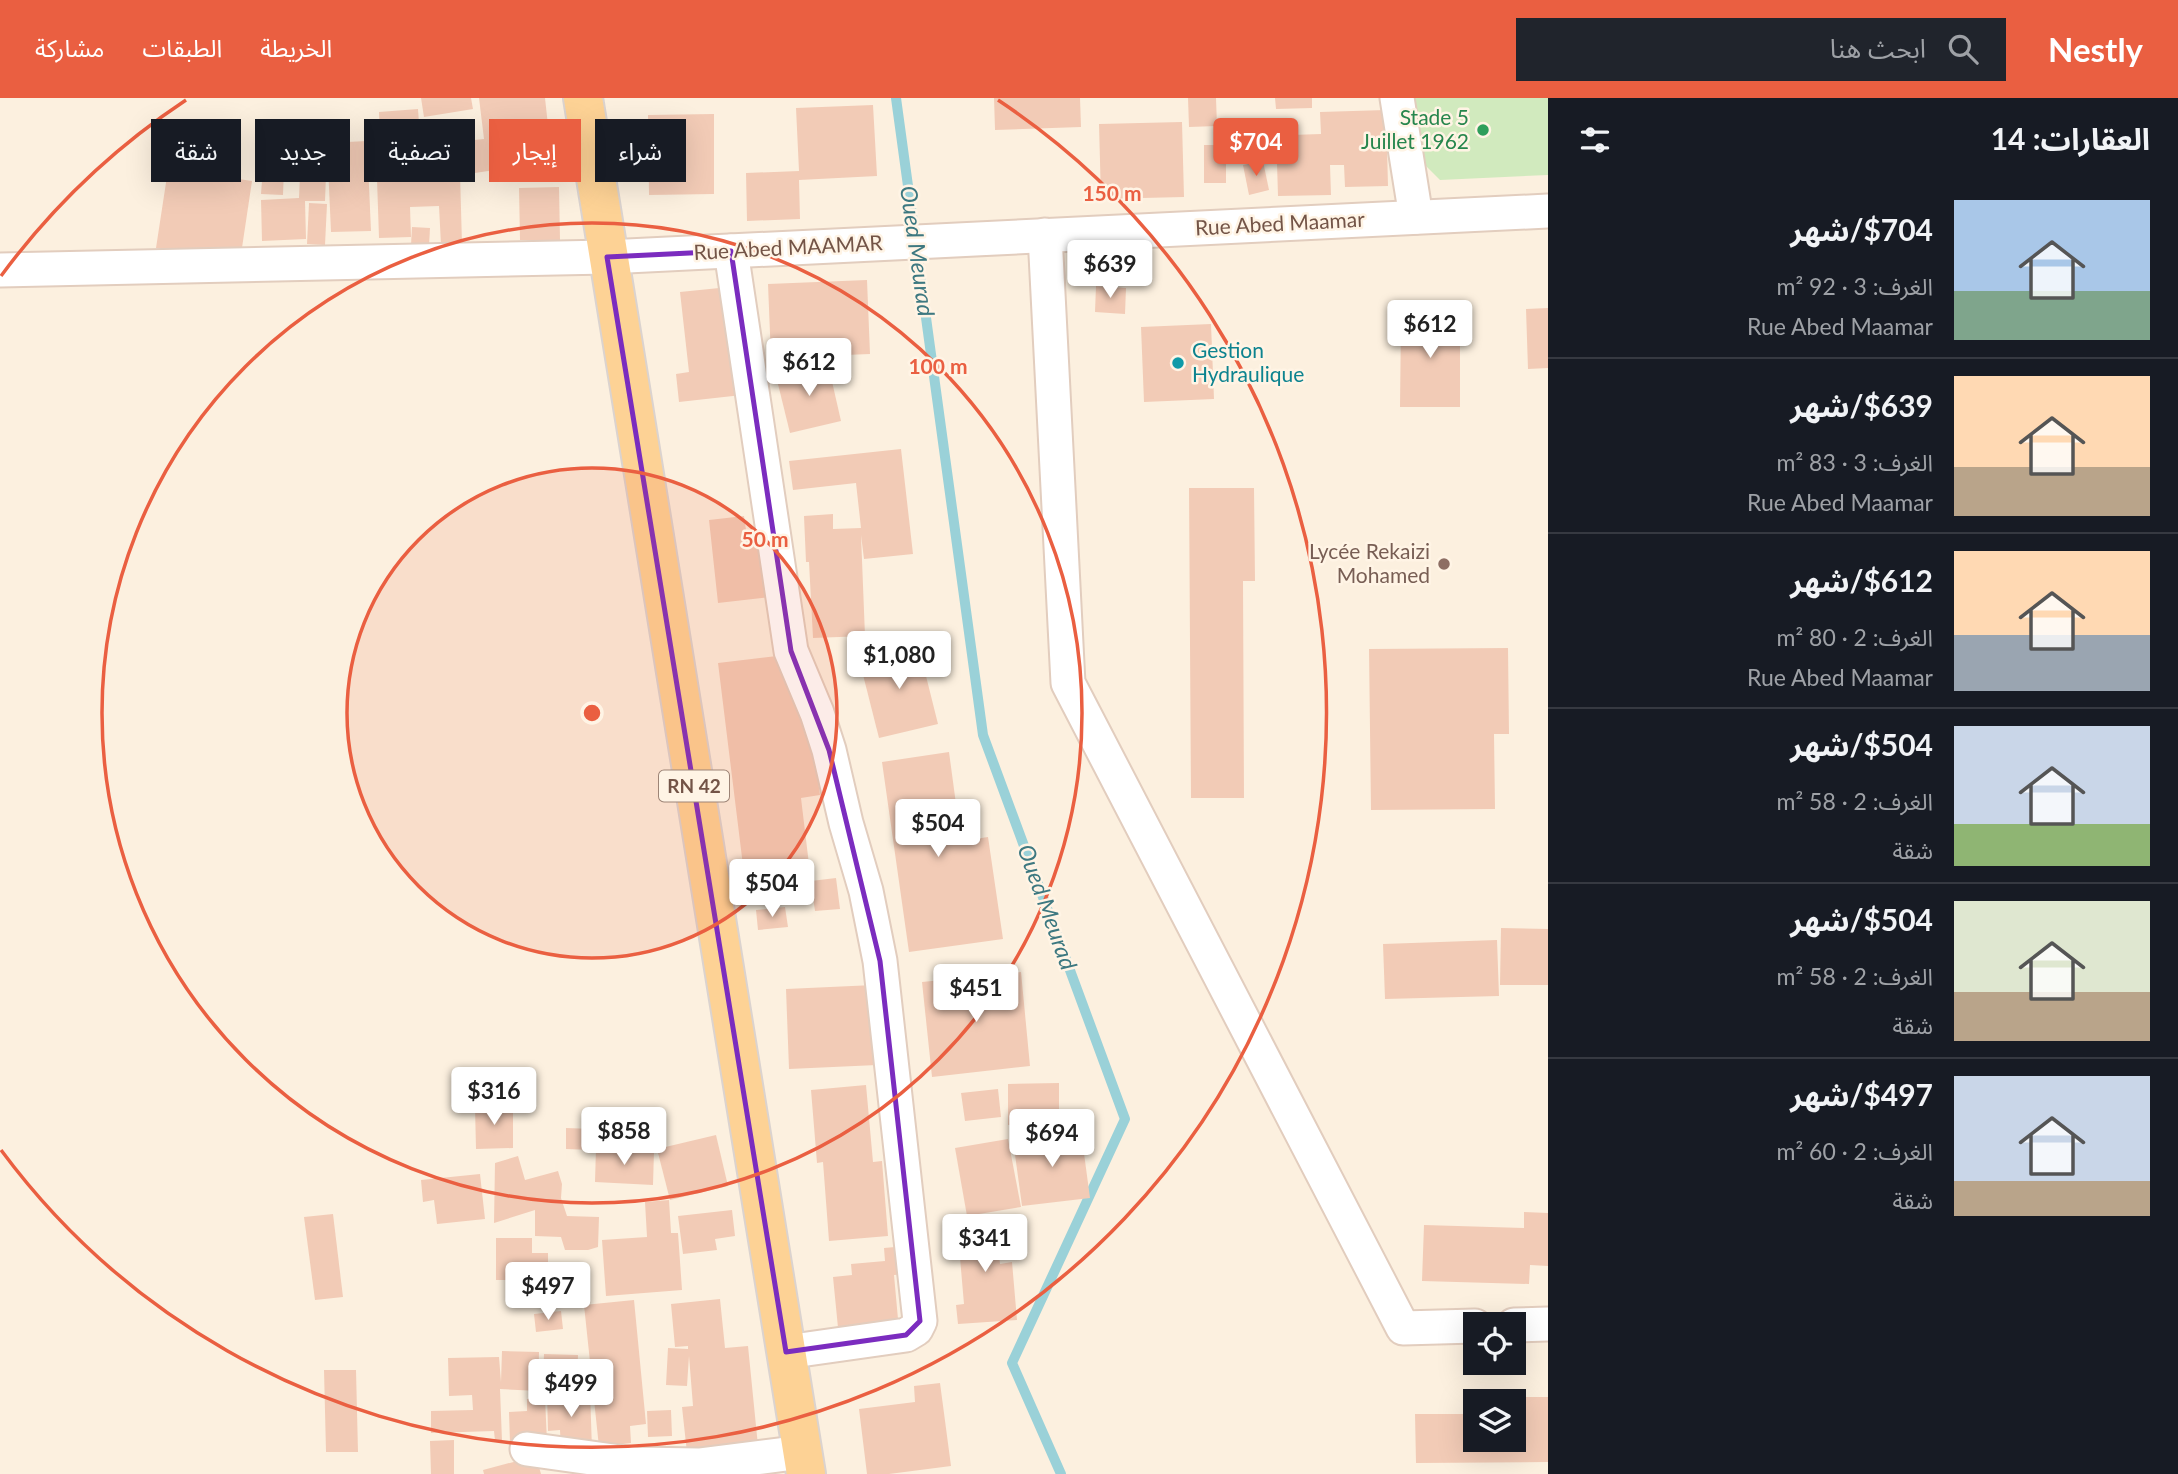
<!DOCTYPE html>
<html lang="ar">
<head>
<meta charset="utf-8">
<style>
	body { margin:0; font-family:Lato,"Noto Sans Arabic",sans-serif; background:#20242c; color:#f1f3f6; direction:rtl; height:100vh; display:flex; flex-direction:column; font-size:26px; white-space:nowrap }
	* { box-sizing:border-box; margin:0 }
	p { font-size:23px; color:#9ea1a6 }
	.icon { flex:none; width:38px; height:38px; fill:none; stroke:currentColor; stroke-width:2; stroke-linecap:round; stroke-linejoin:round }
	.map { position:relative; flex:1; overflow:hidden; direction:ltr }
	.panel { display:flex; flex-direction:column; background:#171b24; width:630px }
	.panel>* { flex:none }
	.hud { position:absolute; left:21px; top:21px; width:665px; height:63px; direction:rtl; display:flex; gap:14px }
	.fabs { position:absolute; left:1463px; top:1214px; display:grid; gap:14px }
	.fabs a { display:grid; place-items:center; width:63px; height:63px; border-radius:0px; background:#171b24; box-shadow:0 7px 28px #0002; font-size:35px }
	.price { position:absolute; translate:-50% -60px; padding:0 16px; border-radius:7px; background:#fff; color:#222; font-size:23px; line-height:46px; filter:drop-shadow(0 2px 4px #0008) }
	.price::after { content:''; position:absolute; left:50%; top:42px; width:21px; height:16px; margin-left:-10px; background:inherit; clip-path:polygon(0 0,100% 0,50% 100%) }
	.price.active { background:#ea5f41; color:#fff }
	ul { padding:0; list-style:none }
	li { display:flex; align-items:center; gap:21px; height:175px; padding:0 28px }
	li+li { border-top:2px solid #363941 }
	li span { display:grid; place-items:center; flex:none; width:196px; height:140px; border-radius:0px; color:#555 }
	li>.icon { margin-inline-start:auto }
	span .icon { width:84px; height:84px; fill:#fffc; stroke-width:1 }
	li b { font-size:30px }
	h2 { display:flex; justify-content:space-between; align-items:center; height:84px; padding:0 28px; font-size:30px }
	.tag { padding:0 24px; border-radius:0px; background:#171b24; box-shadow:0 7px 28px #0002; font-size:24px; line-height:63px }
	.tag.active { background:#ea5f41; color:#fff }
	header { display:flex; align-items:center; gap:42px; box-sizing:border-box; height:98px; padding:0 35px; background:#ea5f41; color:#fff }
	header strong { font-size:33px }
	nav { display:flex; gap:38px; margin-inline-start:auto; font-size:24px }
	.search { width:490px; height:63px; background:#20242c; display:flex; align-items:center; gap:18px; box-sizing:border-box; padding:0 24px; border-radius:0px; color:#9ea1a6; font-size:26px }
	main { display:flex; flex:1; min-height:0 }
	.map>svg:first-child { display:block }
</style>
</head>
<body>
<header>
<strong>Nestly</strong>
<div class="search"><svg class="icon" aria-label="search" viewBox="0 0 24 24"><circle cx="10" cy="10" r="6"/><path d="M15 15l6 6"/></svg>ابحث هنا</div>
<nav><a>الخريطة</a><a>الطبقات</a><a>مشاركة</a></nav>
</header>
<main>
<section class="panel">
<h2>العقارات: 14<svg class="icon" aria-label="filters" viewBox="0 0 24 24"><path d="M4 7h16M4 17h16"/><circle cx="9" cy="7" r="2"/><circle cx="15" cy="17" r="2"/></svg></h2>
<ul>
<li><span style="background:linear-gradient(#a9c7e8 65%,#7fa58c 0)"><svg class="icon" aria-label="home" viewBox="0 0 24 24"><path d="M3 11l9-7 9 7M6 9v11h12V9"/></svg></span><div><b>$704/شهر</b><p>الغرف: 3 · 92 m²</p><p>Rue Abed Maamar</p></div></li>
<li><span style="background:linear-gradient(#ffd9b3 65%,#b9a48a 0)"><svg class="icon" aria-label="home" viewBox="0 0 24 24"><path d="M3 11l9-7 9 7M6 9v11h12V9"/></svg></span><div><b>$639/شهر</b><p>الغرف: 3 · 83 m²</p><p>Rue Abed Maamar</p></div></li>
<li><span style="background:linear-gradient(#ffd9b3 60%,#9aa5b1 0)"><svg class="icon" aria-label="home" viewBox="0 0 24 24"><path d="M3 11l9-7 9 7M6 9v11h12V9"/></svg></span><div><b>$612/شهر</b><p>الغرف: 2 · 80 m²</p><p>Rue Abed Maamar</p></div></li>
<li><span style="background:linear-gradient(#c9d6e8 70%,#8fb573 0)"><svg class="icon" aria-label="home" viewBox="0 0 24 24"><path d="M3 11l9-7 9 7M6 9v11h12V9"/></svg></span><div><b>$504/شهر</b><p>الغرف: 2 · 58 m²</p><p>شقة</p></div></li>
<li><span style="background:linear-gradient(#dfe7d0 65%,#b9a48a 0)"><svg class="icon" aria-label="home" viewBox="0 0 24 24"><path d="M3 11l9-7 9 7M6 9v11h12V9"/></svg></span><div><b>$504/شهر</b><p>الغرف: 2 · 58 m²</p><p>شقة</p></div></li>
<li><span style="background:linear-gradient(#c9d6e8 75%,#b9a48a 0)"><svg class="icon" aria-label="home" viewBox="0 0 24 24"><path d="M3 11l9-7 9 7M6 9v11h12V9"/></svg></span><div><b>$497/شهر</b><p>الغرف: 2 · 60 m²</p><p>شقة</p></div></li>
</ul>
</section>
<div class="map">
<svg width="1548" height="1376" viewBox="0 0 1548 1376">
	<rect width="100%" height="100%" fill="#fcf0df"/>
	<!-- green -->
	<polygon fill="#d1eabe" points="1412,0 1548,0 1548,77 1440,82 1422,64"/>
	<g fill="none" stroke-linecap="round" stroke-linejoin="round">
		<!-- stream -->
		<polyline stroke="#9ad1d8" stroke-width="10" points="896,0 983,637 1125,1021 1012,1265 1061,1376"/>
	</g>
	<!-- building -->
	<g fill="#f2cbb6">
		<polygon points="421,0 471,0 473,11 424,19"/>
		<polygon points="479,0 545,0 553,73 496,79 495,72 468,76 464,43 484,41"/>
		<polygon points="994,0 1080,0 1081,29 995,32"/>
		<polygon points="1188,0 1216,0 1217,28 1189,29"/>
		<polygon points="1275,0 1312,0 1312,10 1276,11"/>
		<polygon points="873,7 877,78 799,82 800,121 747,123 746,75 799,73 796,10"/>
		<polygon points="418,11 420,39 380,41 379,14"/>
		<polygon points="1386,12 1388,88 1345,89 1344,67 1330,67 1331,97 1278,98 1277,65 1292,64 1291,37 1321,36 1320,14"/>
		<polygon points="714,16 714,96 649,97 648,17"/>
		<polygon points="1182,24 1184,99 1101,101 1099,26"/>
		<polygon points="459,40 462,146 441,147 439,108 410,109 411,139 379,140 377,81 416,80 415,41"/>
		<polygon points="367,43 371,133 331,134 327,45"/>
		<polygon points="287,45 327,47 325,71 285,69"/>
		<polygon points="261,46 284,47 284,67 261,66"/>
		<rect x="1204" y="47" width="22" height="38"/>
		<polygon points="171,52 235,61 232,80 252,83 240,163 156,150"/>
		<polygon points="1263,63 1269,92 1249,97 1243,67"/>
		<polygon points="263,69 284,70 283,97 261,96"/>
		<polygon points="300,77 326,77 325,103 305,103 306,141 262,143 261,102 299,100"/>
		<polygon points="559,89 560,142 520,142 519,90"/>
		<polygon points="309,105 327,106 325,147 307,146"/>
		<polygon points="412,129 430,130 429,148 411,147"/>
		<polygon points="867,182 870,256 771,260 768,186"/>
		<polygon points="739,188 751,296 679,304 676,276 689,274 680,194"/>
		<polygon points="1096,188 1126,190 1125,216 1095,214"/>
		<polygon points="1413,202 1445,202 1445,231 1460,231 1460,309 1400,309 1401,222 1429,223 1429,214 1412,213"/>
		<polygon points="1548,210 1548,270 1528,271 1526,211"/>
		<polygon points="1211,226 1214,301 1144,304 1141,229"/>
		<polygon points="828,266 841,323 790,335 776,278"/>
		<polygon points="901,351 913,456 864,461 861,437 865,538 813,540 809,464 806,464 804,418 833,416 833,431 861,430 856,385 793,392 789,363"/>
		<polygon points="1189,390 1254,390 1255,483 1243,483 1244,700 1191,700"/>
		<polygon points="744,418 746,432 763,430 770,499 718,505 709,422"/>
		<polygon points="918,546 938,626 879,640 859,561"/>
		<polygon points="1508,550 1509,636 1494,636 1495,711 1371,712 1369,551"/>
		<polygon points="802,555 820,697 801,700 811,783 836,780 840,811 815,813 812,792 747,800 718,565"/>
		<polygon points="949,654 961,743 988,739 1003,841 909,854 882,664"/>
		<polygon points="785,809 788,829 758,832 756,812"/>
		<polygon points="1501,830 1548,831 1548,887 1500,887"/>
		<polygon points="1497,842 1499,898 1385,901 1383,846"/>
		<polygon points="1021,874 1030,968 932,979 922,884"/>
		<polygon points="874,887 877,967 789,971 786,891"/>
		<polygon points="1059,985 1059,1027 1008,1027 1008,986"/>
		<polygon points="866,987 873,1064 882,1063 888,1138 829,1143 823,1064 817,1065 811,992"/>
		<polygon points="998,991 1001,1019 965,1023 961,995"/>
		<polygon points="513,1008 513,1050 476,1051 475,1009"/>
		<polygon points="566,1030 593,1031 592,1052 566,1051"/>
		<polygon points="1081,1033 1090,1100 1022,1108 1013,1042"/>
		<polygon points="716,1037 728,1088 670,1102 657,1051"/>
		<polygon points="1008,1041 1021,1109 967,1118 955,1050"/>
		<polygon points="596,1050 654,1053 653,1087 595,1084"/>
		<polygon points="518,1058 525,1082 558,1073 562,1086 561,1100 567,1118 599,1119 598,1149 588,1152 565,1152 561,1139 535,1138 535,1112 494,1125 495,1065"/>
		<polygon points="480,1076 485,1121 437,1126 434,1102 423,1104 421,1082"/>
		<polygon points="669,1102 671,1135 678,1135 682,1192 606,1198 602,1142 647,1139 645,1104"/>
		<polygon points="732,1112 735,1138 715,1141 717,1152 683,1156 678,1118"/>
		<polygon points="1524,1114 1548,1115 1548,1168 1530,1167 1529,1186 1422,1183 1424,1127 1524,1130"/>
		<polygon points="333,1116 343,1199 315,1202 304,1119"/>
		<polygon points="1008,1120 1010,1136 997,1138 1000,1166 1012,1164 1017,1222 958,1226 956,1207 964,1206 957,1125"/>
		<polygon points="496,1140 532,1140 532,1155 548,1155 548,1182 496,1182"/>
		<polygon points="906,1148 908,1176 894,1177 901,1254 841,1260 833,1179 852,1177 851,1166 885,1163 884,1150"/>
		<polygon points="720,1201 725,1250 748,1248 759,1358 688,1364 682,1309 693,1308 689,1258 687,1288 666,1287 668,1250 688,1251 688,1248 675,1249 671,1206"/>
		<polygon points="634,1202 646,1326 630,1328 631,1345 599,1349 584,1207"/>
		<polygon points="561,1213 563,1231 536,1234 534,1216"/>
		<polygon points="502,1253 539,1254 538,1293 500,1291 502,1343 495,1343 494,1333 431,1335 431,1313 473,1312 472,1297 449,1298 448,1260 499,1259 501,1284"/>
		<polygon points="544,1256 578,1257 577,1279 543,1279"/>
		<polygon points="324,1272 356,1272 358,1354 326,1354"/>
		<polygon points="940,1285 951,1368 889,1376 867,1376 859,1311 915,1304 914,1288"/>
		<polygon points="590,1292 592,1352 561,1353 560,1332 548,1333 547,1294"/>
		<polygon points="1515,1299 1548,1299 1548,1364 1416,1365 1415,1316 1475,1316 1475,1342 1514,1342"/>
		<polygon points="545,1300 547,1344 510,1345 509,1314 527,1313 527,1301"/>
		<polygon points="671,1312 672,1338 648,1339 647,1313"/>
		<polygon points="454,1342 454,1376 431,1376 430,1343"/>
		<polygon points="536,1358 541,1376 484,1376 483,1372"/>
	</g>
	<g fill="none" stroke-linecap="round" stroke-linejoin="round">
		<!-- minor casing -->
		<g stroke="#e2cdbe" stroke-width="37">
			<g id="minor">
				<polyline points="1397,0 1416,119"/>
				<polyline points="1045,137 1068,585 1403,1230 1475,1228"/>
				<polyline points="731,153 791,553 817,615 829,652 846,725 866,793 880,863 920,1223 916,1231 906,1237 786,1254"/>
				<polyline points="0,172 607,159 1548,113"/>
				<polyline points="1514,1227 1548,1226"/>
				<polyline points="527,1351 635,1366 699,1367 802,1354"/>
			</g>
		</g>
		<!-- major casing -->
		<g stroke="#dbd3cf" stroke-width="42">
			<polyline id="major" points="583,0 806,1376"/>
		</g>
		<!-- minor -->
		<use href="#minor" stroke="#fff" stroke-width="33"/>
		<!-- major -->
		<use href="#major" stroke="#fdd295" stroke-width="38"/>
	</g>
	<!-- marked area -->
	<path fill="none" stroke="#7b2cbf" stroke-width="5" stroke-linejoin="round" d="M731,153L791,553L829,652L880,863L920,1223L906,1237L786,1254L607,159Z"/>
	<!-- distance rings -->
	<circle cx="592" cy="615" r="245" fill="#ea5f41" fill-opacity=".12"/>
	<g fill="none" stroke="#ea5f41" stroke-width="3.5">
		<circle cx="592" cy="615" r="245"/>
		<circle cx="592" cy="615" r="490"/>
		<path d="M1 178A735 735 0 0 1 186 2M998 2A735 735 0 1 1 1 1052"/>
	</g>
	<!-- markers -->
	<circle fill="#2e9e5b" stroke="#fff4e5" stroke-width="2.5" cx="1483" cy="32" r="7"/>
	<circle fill="#0f9aa8" stroke="#fff4e5" stroke-width="2.5" cx="1178" cy="265" r="7"/>
	<circle fill="#8d6e63" stroke="#fff4e5" stroke-width="2.5" cx="1444" cy="466" r="7"/>
	<g text-anchor="middle" stroke-width="5" stroke-linejoin="round" paint-order="stroke">
		<!-- shield labels -->
		<rect fill="#fff4e5" stroke="#9d8476" stroke-width="2" x="659" y="672.5" width="70" height="31" rx="5"/>
		<g font-size="19" font-weight="bold" fill="#735447">
			<text x="694" y="695">RN 42</text>
		</g>
		<!-- leisure labels -->
		<g font-size="21" fill="#27864d" stroke="#fff4e5" text-anchor="end">
			<text x="1469" y="27">Stade 5<tspan x="1469" dy="24">Juillet 1962</tspan></text>
		</g>
		<!-- street labels -->
		<g font-size="21" fill="#735447" stroke="#fff4e5">
			<text transform="translate(1280 126) rotate(-3)" y="7">Rue Abed Maamar</text>
			<text transform="translate(788 150) rotate(-3)" y="7">Rue Abed MAAMAR</text>
		</g>
		<!-- culture labels -->
		<g font-size="21" fill="#0d838f" stroke="#fff4e5" text-anchor="start">
			<text x="1192" y="260">Gestion<tspan x="1192" dy="24">Hydraulique</tspan></text>
		</g>
		<!-- education labels -->
		<g font-size="21" fill="#785e54" stroke="#fff4e5" text-anchor="end">
			<text x="1430" y="461">Lycée Rekaizi<tspan x="1430" dy="24">Mohamed</tspan></text>
		</g>
		<!-- water labels -->
		<g font-size="23" font-style="italic" fill="#3d7880" stroke="#fff4e5">
			<text transform="translate(917 153) rotate(82)" y="8">Oued Meurad</text>
			<text transform="translate(1047 809) rotate(70)" y="8">Oued Meurad</text>
		</g>
	</g>
	<circle cx="592" cy="615" r="10" fill="#ea5f41" stroke="#fff4e5" stroke-width="3.5"/>
	<g font-size="21" text-anchor="middle" font-weight="bold" fill="#ea5f41" stroke="#fff4e5" stroke-width="5" stroke-linejoin="round" paint-order="stroke">
		<text x="1112" y="103">150 m</text>
		<text x="938" y="276">100 m</text>
		<text x="765" y="449">50 m</text>
	</g>
</svg>
<div class="fabs">
<a><svg class="icon" aria-label="locate" viewBox="0 0 24 24"><circle cx="12" cy="12" r="6"/><path d="M12 2v4M12 18v4M2 12h4M18 12h4"/></svg></a>
<a><svg class="icon" aria-label="layers" viewBox="0 0 24 24"><path d="M12 4l9 5-9 5-9-5zM3 14l9 5 9-5"/></svg></a>
</div>
<b class="price active" style="left:1256px;top:80px">$704</b>
<b class="price" style="left:1110px;top:202px">$639</b>
<b class="price" style="left:1430px;top:262px">$612</b>
<b class="price" style="left:809px;top:300px">$612</b>
<b class="price" style="left:899px;top:593px">$1,080</b>
<b class="price" style="left:938px;top:761px">$504</b>
<b class="price" style="left:772px;top:821px">$504</b>
<b class="price" style="left:976px;top:926px">$451</b>
<b class="price" style="left:494px;top:1029px">$316</b>
<b class="price" style="left:624px;top:1069px">$858</b>
<b class="price" style="left:1052px;top:1071px">$694</b>
<b class="price" style="left:985px;top:1176px">$341</b>
<b class="price" style="left:548px;top:1224px">$497</b>
<b class="price" style="left:571px;top:1321px">$499</b>
<div class="hud">
<a class="tag">شراء</a>
<a class="tag active">إيجار</a>
<a class="tag">تصفية</a>
<a class="tag">جديد</a>
<a class="tag">شقة</a>
</div>
</div>
</main>
</body>
</html>
